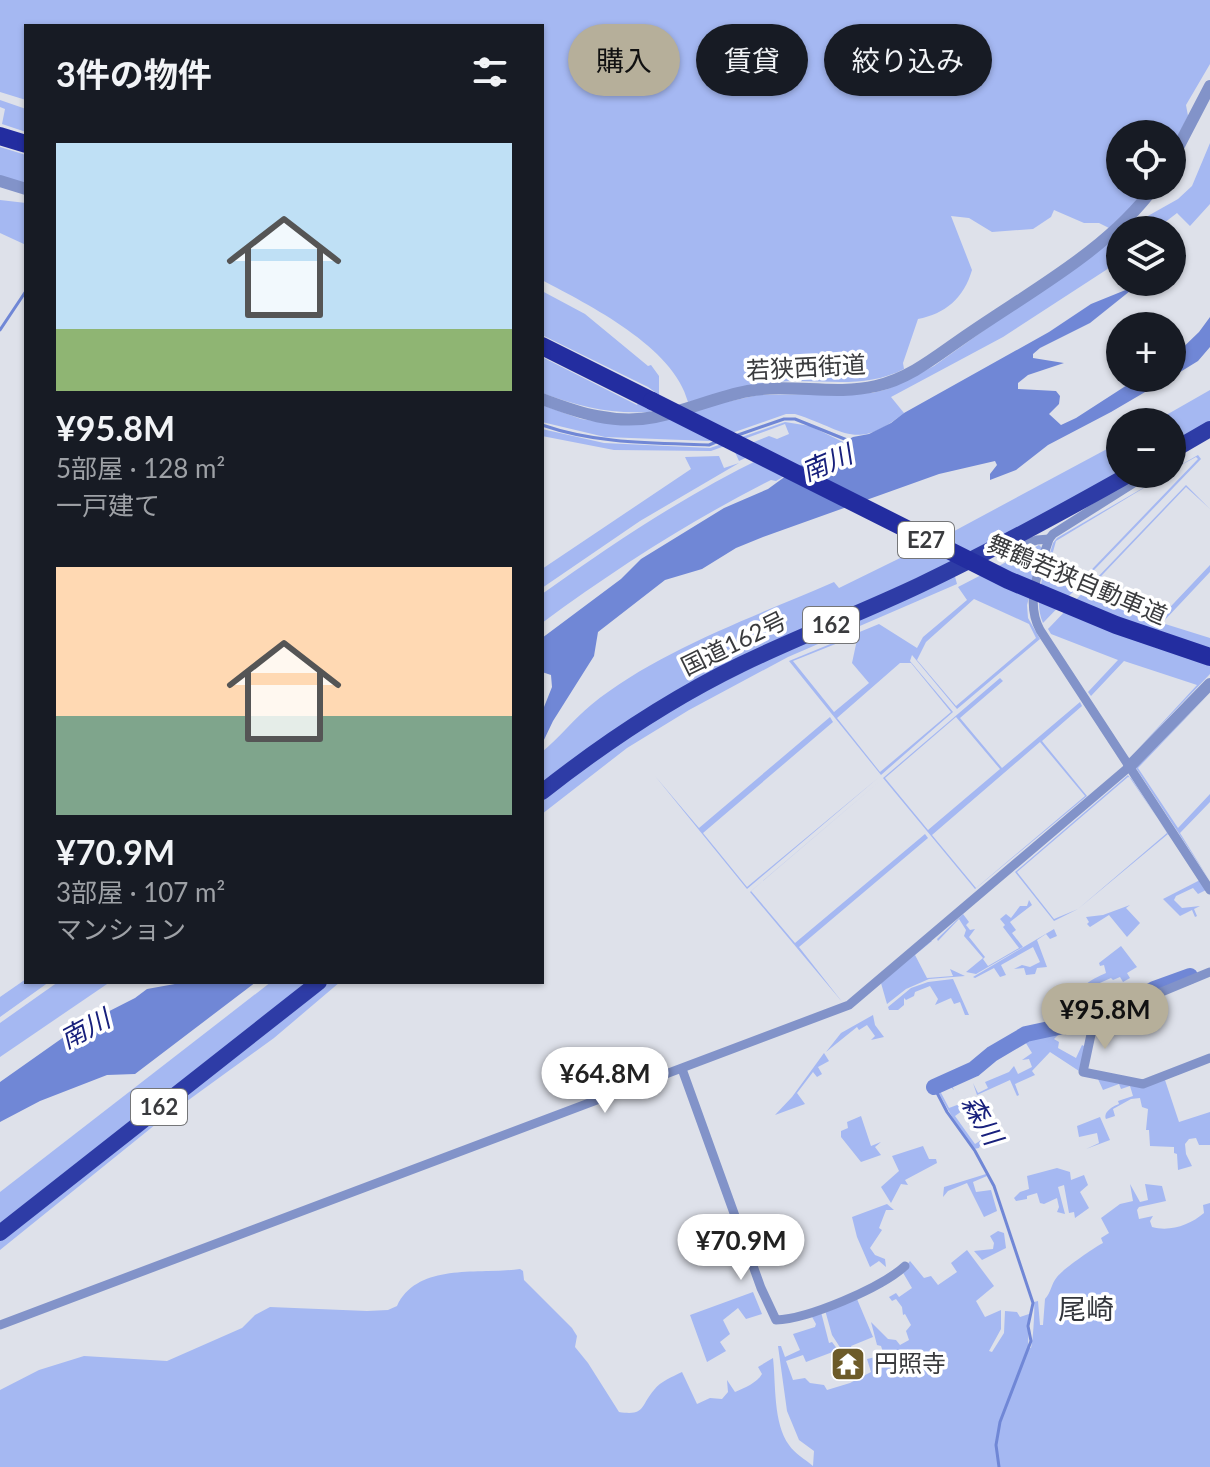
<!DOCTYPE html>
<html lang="ja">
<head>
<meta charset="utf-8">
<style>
	body { margin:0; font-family:Lato,"Noto Sans JP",sans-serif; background:#20242c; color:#f1f3f6; height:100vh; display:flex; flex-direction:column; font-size:30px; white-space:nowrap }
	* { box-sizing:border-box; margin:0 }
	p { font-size:26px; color:#9ea1a6 }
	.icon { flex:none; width:44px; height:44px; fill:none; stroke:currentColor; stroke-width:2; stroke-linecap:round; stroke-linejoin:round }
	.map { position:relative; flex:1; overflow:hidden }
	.drawer { position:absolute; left:24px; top:24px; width:520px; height:960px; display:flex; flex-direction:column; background:#171b24; border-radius:0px; box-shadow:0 2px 6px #0004 }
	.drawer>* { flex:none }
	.banner { position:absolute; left:568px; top:24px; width:522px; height:72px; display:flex; gap:16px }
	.tools { position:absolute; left:1106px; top:120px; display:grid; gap:16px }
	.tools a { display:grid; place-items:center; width:80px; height:80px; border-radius:50%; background:#171b24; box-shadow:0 2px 6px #0004; font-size:40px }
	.price { position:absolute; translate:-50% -68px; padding:0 18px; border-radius:28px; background:#fff; color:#222; font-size:26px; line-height:52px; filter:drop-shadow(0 2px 4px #0008) }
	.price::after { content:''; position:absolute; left:50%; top:48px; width:24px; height:18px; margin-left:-12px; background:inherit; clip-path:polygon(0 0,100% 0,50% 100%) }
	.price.active { background:#b6af9a; color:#111 }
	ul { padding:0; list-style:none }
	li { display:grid; align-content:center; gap:16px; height:424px; padding:0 32px }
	li span { display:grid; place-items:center; height:248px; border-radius:0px; color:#555 }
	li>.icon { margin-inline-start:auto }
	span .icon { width:144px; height:144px; fill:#fffc; stroke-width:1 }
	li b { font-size:34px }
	h2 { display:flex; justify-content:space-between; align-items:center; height:96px; padding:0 32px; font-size:34px }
	.tag { padding:0 28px; border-radius:36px; background:#171b24; box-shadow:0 2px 6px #0004; font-size:28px; line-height:72px }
	.tag.active { background:#b6af9a; color:#111 }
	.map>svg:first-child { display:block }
</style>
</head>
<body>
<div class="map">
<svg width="1210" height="1467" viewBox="0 0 1210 1467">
	<rect width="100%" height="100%" fill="#dee1ea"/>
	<!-- green -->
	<g fill="#a5b8f2" fill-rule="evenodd">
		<path d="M0,0H1210V64L1186,105L1188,116L1172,147V134H1120V186H1148L1136,202L1109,228L1099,223H1084L1054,210L1051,217L1033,229L992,232L969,218L951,216L972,270C964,298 945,314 918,319L903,363L904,369C859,392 815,376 768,383C741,387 714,396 688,402C674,347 589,305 542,280V26H26V100L0,92Z"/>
		<polygon points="0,100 26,109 26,132 2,124 5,109 0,107"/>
		<polygon points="1210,143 1210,204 1190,226 1177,213 1155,230 1123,230 1178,199 1192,186"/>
		<polygon points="0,147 26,155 26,185 0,177"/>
		<polygon points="0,200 26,203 26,245 0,233"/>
		<path d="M1120,233V259L1106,270L1003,337L891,397L904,413C855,452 846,430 795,414H786L709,441L605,437L542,422V405L581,419L623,425L758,395L872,393L888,389L934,366Z"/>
		<polygon points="542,291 585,314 648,366 651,365 659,376 659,395 648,387 542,335"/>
		<path d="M542,357L637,405L638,403L652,409L650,412C608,414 581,407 542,393Z"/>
		<polygon points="1210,390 1210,424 1172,446 1172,422 1154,422"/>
		<path d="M785,422L810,426L843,442L776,481L771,480C690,521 615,569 542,623V594C615,542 687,494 766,456L763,450L739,461L734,450L769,436L777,439L789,434L785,424L711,451L614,450L542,436V429L604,443L710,448Z"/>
		<path d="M1120,442V474L1018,531L780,642L542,787V752C559,738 574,719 591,705C657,651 756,616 834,582L839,588L945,536Z"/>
		<path d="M1198,455L1201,459L1043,623C1032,598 1046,568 1053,543L1057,538L1167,474L1056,541L1046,577L1073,589L1198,459L1196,457L1172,470Z"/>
		<polygon points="719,456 724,468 739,463 640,521 542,588 542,569 691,469 685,457"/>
		<polygon points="1186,485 1210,509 1186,487 1085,593 1156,622 1210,565 1210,572 1162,623 1210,638 1210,674 1137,750 1197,685 1124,661 1091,696 1088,692 1118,660 1051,634 1048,629"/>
		<path d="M1039,545L1042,548L1027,605L1028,618L1040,639L957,709L912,655L910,661L953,712L881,775L789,661L879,624L917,648L923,637L967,600L958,587ZM974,599L1029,624L1036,638L956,706L917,660L926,642ZM858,635L852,663L869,683L834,712L793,661ZM900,663H911L951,712L880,772L837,718Z"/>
		<polygon points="954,573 957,584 788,657 689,710 627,748 542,814 542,798 583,765 699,692"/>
		<path d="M1000,678L1003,681L960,718L1002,768L1080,702L1082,706L1042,741L1087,796L975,889L883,778ZM956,717L1000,769L928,830L885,778ZM1040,742L1085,796L976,888L932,835Z"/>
		<polygon points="1210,693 1138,768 1178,828 1210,794 1210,802 1180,833 1210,881 1136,768"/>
		<polygon points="830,717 833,722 703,833 747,887 878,778 747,889 655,776 699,828"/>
		<path d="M1128,775L1168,834L1078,909L1054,921L1015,872ZM1128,777L1131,778L1167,833L1078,909L1054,919L1017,872Z"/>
		<polygon points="880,781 751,891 795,943 925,834 928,838 799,947 843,1003 750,892"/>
		<polygon points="1200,880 1206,890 1198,894 1193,888 1176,896 1174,900 1182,908 1200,906 1194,909 1197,916 1195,917 1192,910 1180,916 1163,899"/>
		<polygon points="1029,900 1032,905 1010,922 1016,930 1012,933 1023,947 976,974 966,972 983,958 964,936 966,930 959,919 938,941 937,939 963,914 969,922 966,925 970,930 975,929 969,937 985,957 983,959 988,966 1019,948 1003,927 1005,925 1000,919 1006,914 1011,918 1020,906 1027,906"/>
		<polygon points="1130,905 1126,908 1140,923 1127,937 1109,915 1090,927 1087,924 1089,922 1086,917 1103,915"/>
		<polygon points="1054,929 1057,936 1050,939 1046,934 1037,940 1047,967 1037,968 1035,974 1026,975 1024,968 1014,969 1022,965 1030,967 1040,962 1033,947 1001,965 1006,975 1000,977 994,968 975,978 973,977"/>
		<polygon points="930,941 932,941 915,955 927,978 953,976 950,969 965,976 929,979 906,989 887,1004 881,983"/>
		<path d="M1121,946L1137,967L1127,973L1130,978L1123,982L1120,977L1113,980L1111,978L1093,986L1094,989L1086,993L1088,1005L1083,987C1090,980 1099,976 1106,973L1104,965L1100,966L1099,963Z"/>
		<polygon points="26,979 26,982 49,982 0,1017 0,997"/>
		<polygon points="953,979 969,1015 965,1015 960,1002 954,1004 951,998 935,1005 938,999 930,986 915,992 914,996 906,1000 904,998 904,1005 898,1010 889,1010 888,1007 911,988 928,982"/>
		<polygon points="58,982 110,982 0,1057 0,1023"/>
		<polygon points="271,982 312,982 0,1227 0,1192"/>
		<polygon points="327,982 340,982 274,1038 161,1120 0,1250 0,1239"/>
		<polygon points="873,1015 875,1025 884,1037 871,1040 875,1036 867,1025 859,1030 857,1027 826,1052 841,1033"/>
		<polygon points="1068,1027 1066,1035 1061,1032 1054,1039 1059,1042 1058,1048 1076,1058 1082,1045 1086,1047 1079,1071 1050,1052 1032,1071 1035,1075 1015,1084 1019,1095 1017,1096 1010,1080 977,1095 973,1083 978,1093 988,1088 985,1082 1009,1072 1014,1066 1018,1074 1032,1067 1029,1059 1022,1060 1032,1053 1024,1040 978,1072 951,1083 954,1090 948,1084 939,1089 949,1108 957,1105 962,1107 972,1099 973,1103 955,1116 975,1144 983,1139 979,1148 974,1149 960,1131 936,1088 975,1070 993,1055 1025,1036"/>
		<polygon points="824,1053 829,1061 818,1067 822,1074 817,1077 813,1072 797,1093 805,1104 775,1115 792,1097"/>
		<path d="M1098,1079L1165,1080L1179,1122L1210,1112V1145H1199L1196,1138L1189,1139L1185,1144L1186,1154L1192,1166L1178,1170L1177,1154L1174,1153V1147L1150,1146L1149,1130H1146L1148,1109L1142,1107L1140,1098L1131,1099L1113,1109L1115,1116L1106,1119C1103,1112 1113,1106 1119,1104L1118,1101L1133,1096L1130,1086L1121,1089L1119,1084L1103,1090Z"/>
		<polygon points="861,1116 871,1146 881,1142 875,1147 881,1155 861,1162 841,1137 841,1131 848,1128 847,1122"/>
		<polygon points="1100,1117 1110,1140 1086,1149 1099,1143 1097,1133 1079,1137 1077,1126"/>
		<polygon points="923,1146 929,1159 936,1159 937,1163 905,1180 908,1185 901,1184 891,1203 881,1187 899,1171 892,1156"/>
		<polygon points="1057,1168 1070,1172 1071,1180 1084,1175 1088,1185 1080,1192 1089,1208 1075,1218 1074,1212 1069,1213 1064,1185 1058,1187 1065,1214 1057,1212 1059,1207 1057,1198 1044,1204 1040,1203 1037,1193 1027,1196 1027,1199 1016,1201 1014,1198 1020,1192 1029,1189 1027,1176"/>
		<polygon points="986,1174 987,1176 973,1182 976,1192 991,1190 997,1211 984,1217 967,1183 948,1191 943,1197 944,1187"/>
		<path d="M1130,1184L1140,1202L1148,1200L1145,1184L1162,1186L1166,1201L1139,1207L1137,1210L1139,1219L1153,1216L1150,1221L1152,1227C1170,1232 1190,1225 1204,1213L1203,1205L1210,1203V1467H0V1390L39,1370L84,1356L167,1361L242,1328L255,1315L270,1307L367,1311L388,1310L397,1306C418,1262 479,1275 520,1269L523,1271L524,1280L572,1328L577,1336L575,1347L588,1363L619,1412C646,1416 640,1406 654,1390C661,1381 672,1377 682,1372L697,1404L710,1398L722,1399L728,1392L727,1380L735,1392C744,1388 757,1383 762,1374L758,1367L773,1358C776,1384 773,1423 789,1445C795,1454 805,1459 813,1466L814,1451L799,1440L787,1411L778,1346H781L785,1357L800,1350L793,1334L815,1327L816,1324L811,1315L821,1312L829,1343L832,1342L838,1350L806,1362L803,1355L786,1361L793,1380L805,1378L810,1383L824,1385L827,1390L850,1383L871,1372L867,1359L884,1355L881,1346L877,1345L871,1322L888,1339L896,1340L900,1345L909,1340L906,1331L911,1325L905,1314L903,1315L902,1307L896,1299L892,1301L889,1297L896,1293L899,1297L912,1288L902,1271L910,1261L924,1278L931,1276L938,1285L957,1272L951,1263L967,1250L994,1286L976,1301L985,1317L1001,1310V1329L989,1351L992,1352L1004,1333L1005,1311L1017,1312L1020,1317L1029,1314L1028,1347L1031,1348C1033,1342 1035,1309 1034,1302L1038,1301L1040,1325H1043L1045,1299C1051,1293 1051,1284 1057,1277C1063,1269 1095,1247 1103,1243L1101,1238L1109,1233L1101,1218L1120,1204L1133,1201Z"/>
		<polygon points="887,1204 894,1210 886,1210 879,1228 882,1230 870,1248 875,1255 885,1259 886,1267 879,1261 870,1267 857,1237 852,1217"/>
		<polygon points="998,1231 1004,1233 1006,1248 982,1260 974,1251 993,1249 994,1243 990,1236"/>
		<polygon points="753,1292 762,1314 746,1319 738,1308 723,1320 730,1334 720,1342 726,1351 707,1362 690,1315"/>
		<polygon points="857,1299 873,1337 851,1346 854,1354 845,1355 832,1335 825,1310"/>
	</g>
	<!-- water -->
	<g fill="#7087d6">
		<polygon points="1128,289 1130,291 1090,323 1040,348 1033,354 1033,358 1064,363 1028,375 1018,383 1018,389 1056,391 1060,396 1059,404 1049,414 1061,425 1076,418 1138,378 1169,378 1111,412 1048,445 1016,470 990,480 990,474 997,465 995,461 939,474 763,537 736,548 702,569 665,580 598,632 594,656 553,721 542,744 542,712 552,687 551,675 542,672 542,638 621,579 641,559 724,508 768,489 801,465 853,437 869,434 891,423 904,413 1049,332 1091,304"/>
		<polygon points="1210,317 1210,347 1198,361 1172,377 1172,358 1199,332"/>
		<polygon points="186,982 256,982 135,1074 107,1075 40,1101 0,1122 0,1082 78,1027 135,998 147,989"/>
	</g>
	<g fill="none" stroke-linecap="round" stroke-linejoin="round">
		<!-- stream -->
		<g stroke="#7087d6" stroke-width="3">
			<polyline points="0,330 26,291"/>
			<path d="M542,425C597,444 652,443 709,445L716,442"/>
			<polyline points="738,435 784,419 795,419 847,440"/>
			<polyline points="934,1087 947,1112 975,1151 994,1186 1033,1303 1028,1326 1031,1341 1000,1422 996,1445 999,1467"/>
		</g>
		<!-- river -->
		<polyline stroke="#7087d6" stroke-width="16" points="934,1087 974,1069 992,1054 1026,1034 1096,1019 1154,989 1190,976"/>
		<!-- minor -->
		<g stroke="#8293c9" stroke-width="9">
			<path d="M1148,474L1053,534L1049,539C1040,568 1024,600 1040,630L1210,890"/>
			<polyline points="998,553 1037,540 1049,539"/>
			<polyline points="1210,972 1142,1000 1093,1025 1083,1072 1143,1084 1210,1058"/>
			<path d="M682,1069L761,1288L776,1320C808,1319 881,1288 905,1266"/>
			<polyline points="0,1325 849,1005 1129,767"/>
		</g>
		<!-- tertiary -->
		<g stroke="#8293c9" stroke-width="12">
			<polyline points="1172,159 1210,86"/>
			<polyline points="0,181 26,189"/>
			<path d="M542,399C579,413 615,425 655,417C686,411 716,397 748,391C790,383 834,396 876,386C912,378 940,353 970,333C1034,289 1109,249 1155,186"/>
			<polyline points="1129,767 1210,684"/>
		</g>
		<!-- trunk -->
		<g stroke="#2e3ca6" stroke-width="16">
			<polyline points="1172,451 1210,429"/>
			<path d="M542,792C604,743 670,699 742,664C800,636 861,613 920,585C991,551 1061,513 1130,474"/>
			<polyline points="0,1233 319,982"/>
		</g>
		<!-- motorway -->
		<g stroke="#232da0" stroke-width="18">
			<polyline points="0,136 26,144"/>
			<polyline points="542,346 652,401"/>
		</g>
		<!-- motorway-bridge -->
		<polyline stroke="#232da0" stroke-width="18" points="652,401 1008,580 1116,625 1210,657"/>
	</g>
	<!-- icons -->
	<defs>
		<g id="temple-square" transform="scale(1.8)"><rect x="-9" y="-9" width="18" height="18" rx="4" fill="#6d5b29" stroke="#fff"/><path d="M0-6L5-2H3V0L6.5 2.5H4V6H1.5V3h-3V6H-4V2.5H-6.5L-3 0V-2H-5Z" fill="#fff"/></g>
	</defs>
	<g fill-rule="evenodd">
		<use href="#temple-square" x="848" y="1364"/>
	</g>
	<g text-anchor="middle" stroke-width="7" stroke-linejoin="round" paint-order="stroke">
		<!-- shield labels -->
		<g fill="#fff" stroke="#757678" stroke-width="2">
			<rect x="898" y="522" width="56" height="36" rx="6"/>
			<rect x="803" y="607" width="56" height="36" rx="6"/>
			<rect x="131" y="1089" width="56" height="36" rx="6"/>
		</g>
		<g font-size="22" font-weight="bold" fill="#3a3b3e">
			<text x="926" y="548">E27</text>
			<text x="831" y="633">162</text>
			<text x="159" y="1115">162</text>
		</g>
		<!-- street labels -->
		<g font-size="24" fill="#3a3b3e" stroke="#fff">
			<text transform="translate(806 368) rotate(-3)" y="8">若狭西街道</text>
			<text transform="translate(1077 580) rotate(23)" y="8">舞鶴若狭自動車道</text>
			<text transform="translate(734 644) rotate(-26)" y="8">国道162号</text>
		</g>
		<!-- poi labels -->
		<g font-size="24" fill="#3a3b3e" stroke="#fff" text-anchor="start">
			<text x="874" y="1372">円照寺</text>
		</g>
		<!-- water labels -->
		<g font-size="26" font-style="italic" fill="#18207c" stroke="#fff">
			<text transform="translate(827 463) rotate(-23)" y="9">南川</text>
			<text transform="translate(85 1029) rotate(-28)" y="9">南川</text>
			<text transform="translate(982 1120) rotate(59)" y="9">森川</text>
		</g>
		<!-- quarter labels -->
		<g font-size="28" fill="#33363c" stroke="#fff">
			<text x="1086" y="1319">尾崎</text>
		</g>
	</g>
</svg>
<div class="tools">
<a><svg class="icon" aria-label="locate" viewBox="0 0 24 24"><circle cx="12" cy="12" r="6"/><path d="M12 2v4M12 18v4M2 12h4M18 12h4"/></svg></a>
<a><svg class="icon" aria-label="layers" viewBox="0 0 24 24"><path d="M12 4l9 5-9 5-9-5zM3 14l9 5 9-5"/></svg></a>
<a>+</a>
<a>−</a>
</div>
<b class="price active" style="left:1105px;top:1051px">¥95.8M</b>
<b class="price" style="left:605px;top:1115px">¥64.8M</b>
<b class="price" style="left:741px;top:1282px">¥70.9M</b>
<div class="banner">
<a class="tag active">購入</a>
<a class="tag">賃貸</a>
<a class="tag">絞り込み</a>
</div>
<section class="drawer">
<h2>3件の物件<svg class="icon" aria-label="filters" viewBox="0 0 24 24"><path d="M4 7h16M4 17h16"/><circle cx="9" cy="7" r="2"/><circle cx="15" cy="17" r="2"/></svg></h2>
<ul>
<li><span style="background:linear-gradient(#bfe0f5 75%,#8fb573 0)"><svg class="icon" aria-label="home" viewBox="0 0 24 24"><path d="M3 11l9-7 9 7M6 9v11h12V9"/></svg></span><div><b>¥95.8M</b><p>5部屋 · 128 m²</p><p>一戸建て</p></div></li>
<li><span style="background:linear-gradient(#ffd9b3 60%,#7fa58c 0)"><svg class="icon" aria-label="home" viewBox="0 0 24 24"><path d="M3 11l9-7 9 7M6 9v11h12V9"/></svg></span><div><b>¥70.9M</b><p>3部屋 · 107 m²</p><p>マンション</p></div></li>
</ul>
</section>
</div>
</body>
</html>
